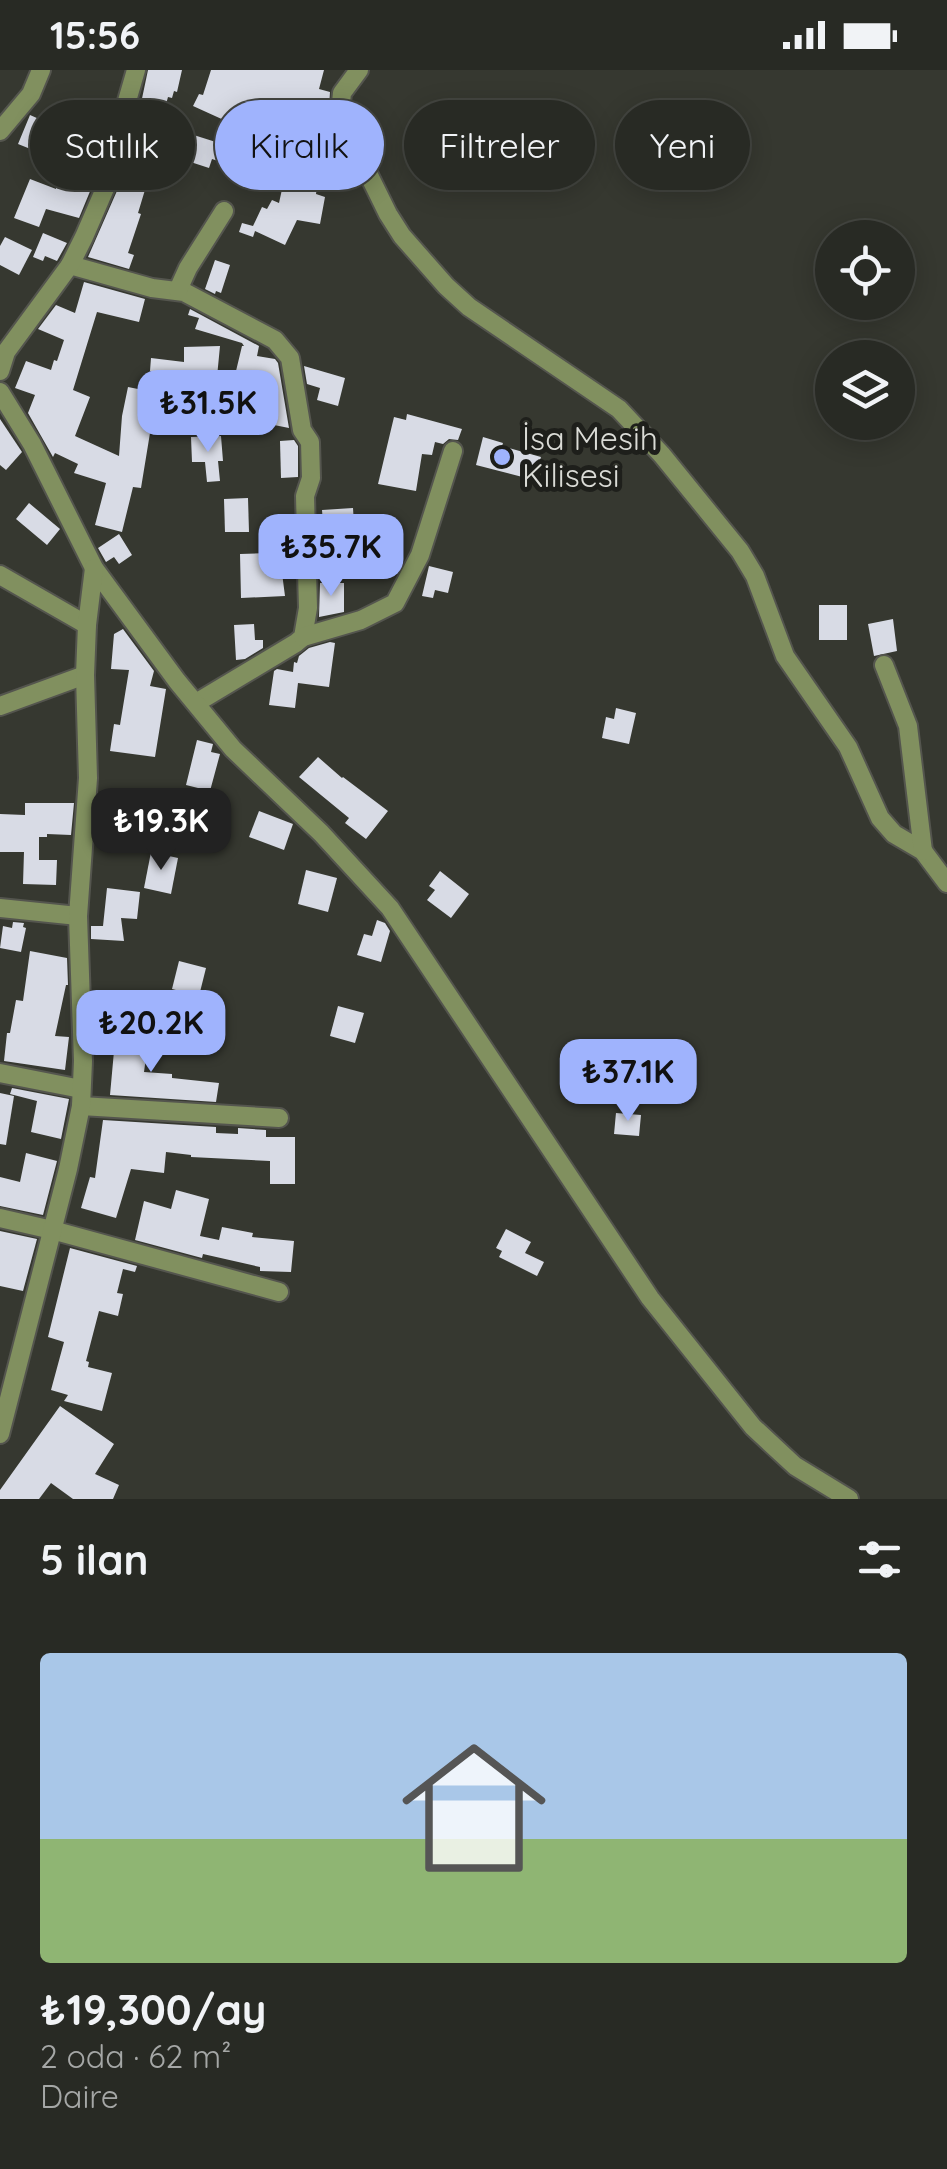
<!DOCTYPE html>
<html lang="tr">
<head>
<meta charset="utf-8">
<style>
	body { margin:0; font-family:Quicksand,sans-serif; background:#343631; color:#f1f3f6; height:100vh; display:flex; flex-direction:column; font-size:38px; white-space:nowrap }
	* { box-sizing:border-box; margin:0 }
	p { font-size:32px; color:#a5a7a6 }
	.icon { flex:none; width:55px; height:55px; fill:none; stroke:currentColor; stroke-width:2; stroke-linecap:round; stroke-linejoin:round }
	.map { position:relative; height:1429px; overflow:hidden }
	.side { display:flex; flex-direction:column; background:#282a24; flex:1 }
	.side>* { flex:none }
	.top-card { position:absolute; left:30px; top:30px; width:888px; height:90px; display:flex; gap:20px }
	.buttons { position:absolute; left:815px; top:150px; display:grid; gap:20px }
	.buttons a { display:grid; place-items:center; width:100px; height:100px; border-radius:50%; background:#282a24; box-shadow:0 5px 25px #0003,0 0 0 2px #444641; font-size:50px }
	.price { position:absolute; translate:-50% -85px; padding:0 22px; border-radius:20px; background:#9fb3fd; color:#111; font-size:32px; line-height:65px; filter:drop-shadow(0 2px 5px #0008) }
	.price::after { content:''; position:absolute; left:50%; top:60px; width:30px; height:22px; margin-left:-15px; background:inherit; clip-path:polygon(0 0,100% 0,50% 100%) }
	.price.current { background:#222; color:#fff }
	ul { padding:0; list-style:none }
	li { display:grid; align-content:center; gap:20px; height:530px; padding:0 40px }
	li span { display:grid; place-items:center; height:310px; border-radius:10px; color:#555 }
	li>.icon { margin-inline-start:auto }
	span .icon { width:180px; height:180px; fill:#fffc; stroke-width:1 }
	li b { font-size:42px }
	h2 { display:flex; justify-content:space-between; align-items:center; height:120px; padding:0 40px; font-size:42px }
	.tag { padding:0 35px; border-radius:45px; background:#282a24; box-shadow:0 5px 25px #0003,0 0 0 2px #444641; font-size:35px; line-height:90px }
	.tag.current { background:#9fb3fd; color:#111 }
	.status { display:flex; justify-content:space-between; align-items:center; height:70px; padding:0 50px; background:#282a24; direction:ltr }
	.status svg { height:28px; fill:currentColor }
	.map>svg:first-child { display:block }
</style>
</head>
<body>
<div class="status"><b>15:56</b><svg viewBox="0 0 49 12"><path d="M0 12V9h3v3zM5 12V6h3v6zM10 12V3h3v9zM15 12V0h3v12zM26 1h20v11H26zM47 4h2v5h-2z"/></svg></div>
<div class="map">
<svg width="947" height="1429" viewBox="0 0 947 1429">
	<rect width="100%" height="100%" fill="#363830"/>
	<!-- building -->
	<g fill="#d8dbe5">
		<polygon points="148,0 182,0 177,22 174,21 172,28 168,27 163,45 140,38"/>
		<polygon points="211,0 324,0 319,19 330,22 329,37 348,90 319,100 316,124 325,127 320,154 297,150 285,175 255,161 253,167 239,162 242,153 253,156 262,137 267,139 272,130 279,133 293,69 284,34 269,29 258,68 237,61 227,94 212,89 209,98 169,85 181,61 219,73 226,51 193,36 199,24 203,25"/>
		<polygon points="90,38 116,47 116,53 106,83 76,74 72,90 44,82 43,84 18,74 30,45 55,56 56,52 84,60"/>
		<polygon points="160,49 170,52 163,82 154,101 151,100 138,143 141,144 128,183 134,185 129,199 88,187 127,98 138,67 155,72"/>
		<polygon points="30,109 56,119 56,116 70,120 72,113 91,119 79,148 46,139 39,157 14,148"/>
		<polygon points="43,163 67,173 57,191 45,186 43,191 33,187"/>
		<polygon points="5,167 32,180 19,205 0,195 0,176"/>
		<polygon points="215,190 230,195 221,223 216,221 215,224 205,219"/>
		<polygon points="84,212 145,229 139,252 97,242 73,320 90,327 75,366 119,386 122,346 128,317 163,324 163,303 150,301 151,288 184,292 184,277 220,276 217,307 205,307 204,338 176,337 175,362 150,363 141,418 133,417 122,462 95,455 106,413 74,403 78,394 55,383 53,387 28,343 35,325 15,318 26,291 51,300 54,290 57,291 64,270 38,259 56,235 75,243"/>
		<polygon points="190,239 259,276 257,286 275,289 278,293 289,358 254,351 257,336 264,337 266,314 254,310 255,306 236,301 242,276 244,276 242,273 195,259 199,248 188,245"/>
		<polygon points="304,296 345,308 338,336 317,330 320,318 307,314"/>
		<polygon points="407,344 462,359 458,370 449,369 443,374 435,372 432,385 422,384 416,421 378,414 394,347 406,350"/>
		<polygon points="0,349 22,382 6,400 0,395"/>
		<polygon points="221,366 223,391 218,391 220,411 207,412 205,392 192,392 191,367"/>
		<polygon points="483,367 503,373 502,376 541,387 534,410 476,395"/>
		<polygon points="294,370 298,376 298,407 281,408 280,371"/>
		<polygon points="248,428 249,462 225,462 224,429"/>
		<polygon points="29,433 60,459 47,475 16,449"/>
		<polygon points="353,438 355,471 370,470 372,505 336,508 338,463 324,465 322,440"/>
		<polygon points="119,464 132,485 119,494 114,487 106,492 98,478"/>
		<polygon points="268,483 270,502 282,503 285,526 241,528 240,484"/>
		<polygon points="429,496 453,502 448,523 435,520 433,528 422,526"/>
		<polygon points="320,513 344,513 344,542 319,547"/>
		<rect x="819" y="535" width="28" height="35"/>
		<polygon points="893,549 897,581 874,586 868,554"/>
		<polygon points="254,554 255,570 263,570 263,578 245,589 236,590 234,555"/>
		<polygon points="123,559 154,601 150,616 166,619 155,687 110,681 114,654 120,655 129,600 111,599 114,564"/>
		<polygon points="330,572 335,573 329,617 298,613 295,638 269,635 274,601 277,599 293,602 294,592 297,593 299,586 309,578"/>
		<polygon points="616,638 636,643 629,674 602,668 606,647 614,649"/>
		<polygon points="197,670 213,674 211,682 220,684 210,721 186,715"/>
		<polygon points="318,687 342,708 343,707 388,741 366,769 345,753 349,748 299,707"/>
		<polygon points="25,733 74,733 71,765 47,764 47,767 39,767 39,790 57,790 56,815 23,814 24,782 0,782 0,744 25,745"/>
		<polygon points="259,741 293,754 284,780 249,767"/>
		<polygon points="151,782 178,788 171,824 144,818"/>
		<polygon points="306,800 337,808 328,842 298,834"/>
		<polygon points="440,801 469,824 451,848 427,830 435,820 429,816"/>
		<polygon points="107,818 140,822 137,849 121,848 124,871 91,869 91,856 103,856"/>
		<polygon points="377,850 385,853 390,861 381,892 357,885 364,864 372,866"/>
		<polygon points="13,852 24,853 23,857 26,858 21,882 0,878 3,856 12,858"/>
		<polygon points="30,881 67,888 68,915 66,915 55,966 69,967 65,1000 4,991 7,963 10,963 16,930 23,931"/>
		<polygon points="179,891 206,898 199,926 172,919"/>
		<polygon points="338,936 364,943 355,973 330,966"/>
		<polygon points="116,959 144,962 143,972 148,973 144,1002 172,1004 172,1008 219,1013 216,1032 110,1025"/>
		<polygon points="619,1001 643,1003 641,1024 617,1022"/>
		<polygon points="12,1018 69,1029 61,1069 31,1062 37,1031 10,1024"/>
		<polygon points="0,1023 14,1026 6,1075 0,1074"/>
		<polygon points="616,1043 641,1045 639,1066 614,1064"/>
		<polygon points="103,1050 216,1057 216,1063 238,1064 238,1058 266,1060 266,1067 295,1067 295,1114 270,1114 270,1091 191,1087 191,1085 166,1082 164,1103 131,1099 116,1148 81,1138 90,1107 95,1108"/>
		<polygon points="26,1083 57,1091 43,1145 0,1136 0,1107 20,1112"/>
		<polygon points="176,1120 209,1129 200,1166 219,1170 222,1157 253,1163 252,1167 294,1171 291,1202 260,1201 260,1197 203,1184 202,1188 135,1170 144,1131 171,1139"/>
		<polygon points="506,1159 531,1172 525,1183 544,1192 537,1206 499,1187 502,1181 496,1178"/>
		<polygon points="0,1161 37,1169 23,1221 0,1216"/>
		<polygon points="70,1178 137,1196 135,1202 123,1199 117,1223 123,1224 118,1246 99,1241 86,1291 89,1292 88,1297 112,1303 102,1341 64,1331 68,1325 51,1320 64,1272 48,1267"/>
		<polygon points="60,1336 114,1374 95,1404 119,1415 113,1429 73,1429 51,1413 39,1429 0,1429 0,1420"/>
	</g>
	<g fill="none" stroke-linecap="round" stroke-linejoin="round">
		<!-- minor casing -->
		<g stroke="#54554e" stroke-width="22">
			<g id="minor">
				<polyline points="359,0 342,23 341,33 362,91 388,144 402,166 446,216 469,237 619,339 662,385 740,481 755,506 785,586 848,677 880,748 894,764 923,781 947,813"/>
				<polyline points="0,61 31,24 41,0"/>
				<polyline points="70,195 152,218 184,222 275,270 290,288 302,360 310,372 311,408 305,426 308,538 303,567 296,573 196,633"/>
				<polyline points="178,220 188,198 224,141"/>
				<polyline points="0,301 6,282 70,195 84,167 116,93 129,55 127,31 136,0"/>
				<polyline points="0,322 32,374 94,498 177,611 233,679 321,763 390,838 650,1228 753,1357 795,1396 849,1429"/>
				<polyline points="0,505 87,555"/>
				<polyline points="303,567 361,550 395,533 420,485 453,381"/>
				<polyline points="884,595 908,656 923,781"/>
				<polyline points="0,636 85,605"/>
				<polyline points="0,838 78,846"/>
				<polyline points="0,1003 81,1019"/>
				<polyline points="81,1036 279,1048"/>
				<polyline points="0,1148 52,1160 279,1222"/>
				<polyline points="0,1364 68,1099 81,1036 83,991 78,846 88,708 85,605 87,555 94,498"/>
			</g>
		</g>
		<!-- minor -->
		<use href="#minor" stroke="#81905f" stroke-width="18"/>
	</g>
	<!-- markers -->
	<circle fill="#9fb3fd" stroke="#1e1f1b" stroke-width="4" cx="502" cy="387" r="10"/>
	<g text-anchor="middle" stroke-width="10" stroke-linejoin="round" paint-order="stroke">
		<!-- poi labels -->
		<g font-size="32" fill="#dadbd6" stroke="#1e1f1b" text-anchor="start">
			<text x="522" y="380">İsa Mesih<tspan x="522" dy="37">Kilisesi</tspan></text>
		</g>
	</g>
</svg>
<div class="buttons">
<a><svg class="icon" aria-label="locate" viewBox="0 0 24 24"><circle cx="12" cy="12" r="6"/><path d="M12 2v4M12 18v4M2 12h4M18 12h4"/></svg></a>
<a><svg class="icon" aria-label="layers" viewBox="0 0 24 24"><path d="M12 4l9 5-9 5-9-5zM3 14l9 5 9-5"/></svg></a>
</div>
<b class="price" style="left:208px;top:385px">₺31.5K</b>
<b class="price" style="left:331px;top:529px">₺35.7K</b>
<b class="price current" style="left:161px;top:803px">₺19.3K</b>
<b class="price" style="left:151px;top:1005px">₺20.2K</b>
<b class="price" style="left:628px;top:1054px">₺37.1K</b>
<div class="top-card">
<a class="tag">Satılık</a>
<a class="tag current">Kiralık</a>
<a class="tag">Filtreler</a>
<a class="tag">Yeni</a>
</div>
</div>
<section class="side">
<h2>5 ilan<svg class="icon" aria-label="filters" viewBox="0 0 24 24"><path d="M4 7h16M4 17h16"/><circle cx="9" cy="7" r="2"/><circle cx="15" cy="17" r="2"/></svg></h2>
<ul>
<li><span style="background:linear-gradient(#a9c7e8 60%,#8fb573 0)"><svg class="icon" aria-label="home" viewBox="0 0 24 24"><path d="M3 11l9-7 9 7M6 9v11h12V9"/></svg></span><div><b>₺19,300/ay</b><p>2 oda · 62 m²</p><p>Daire</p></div></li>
</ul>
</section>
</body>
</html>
